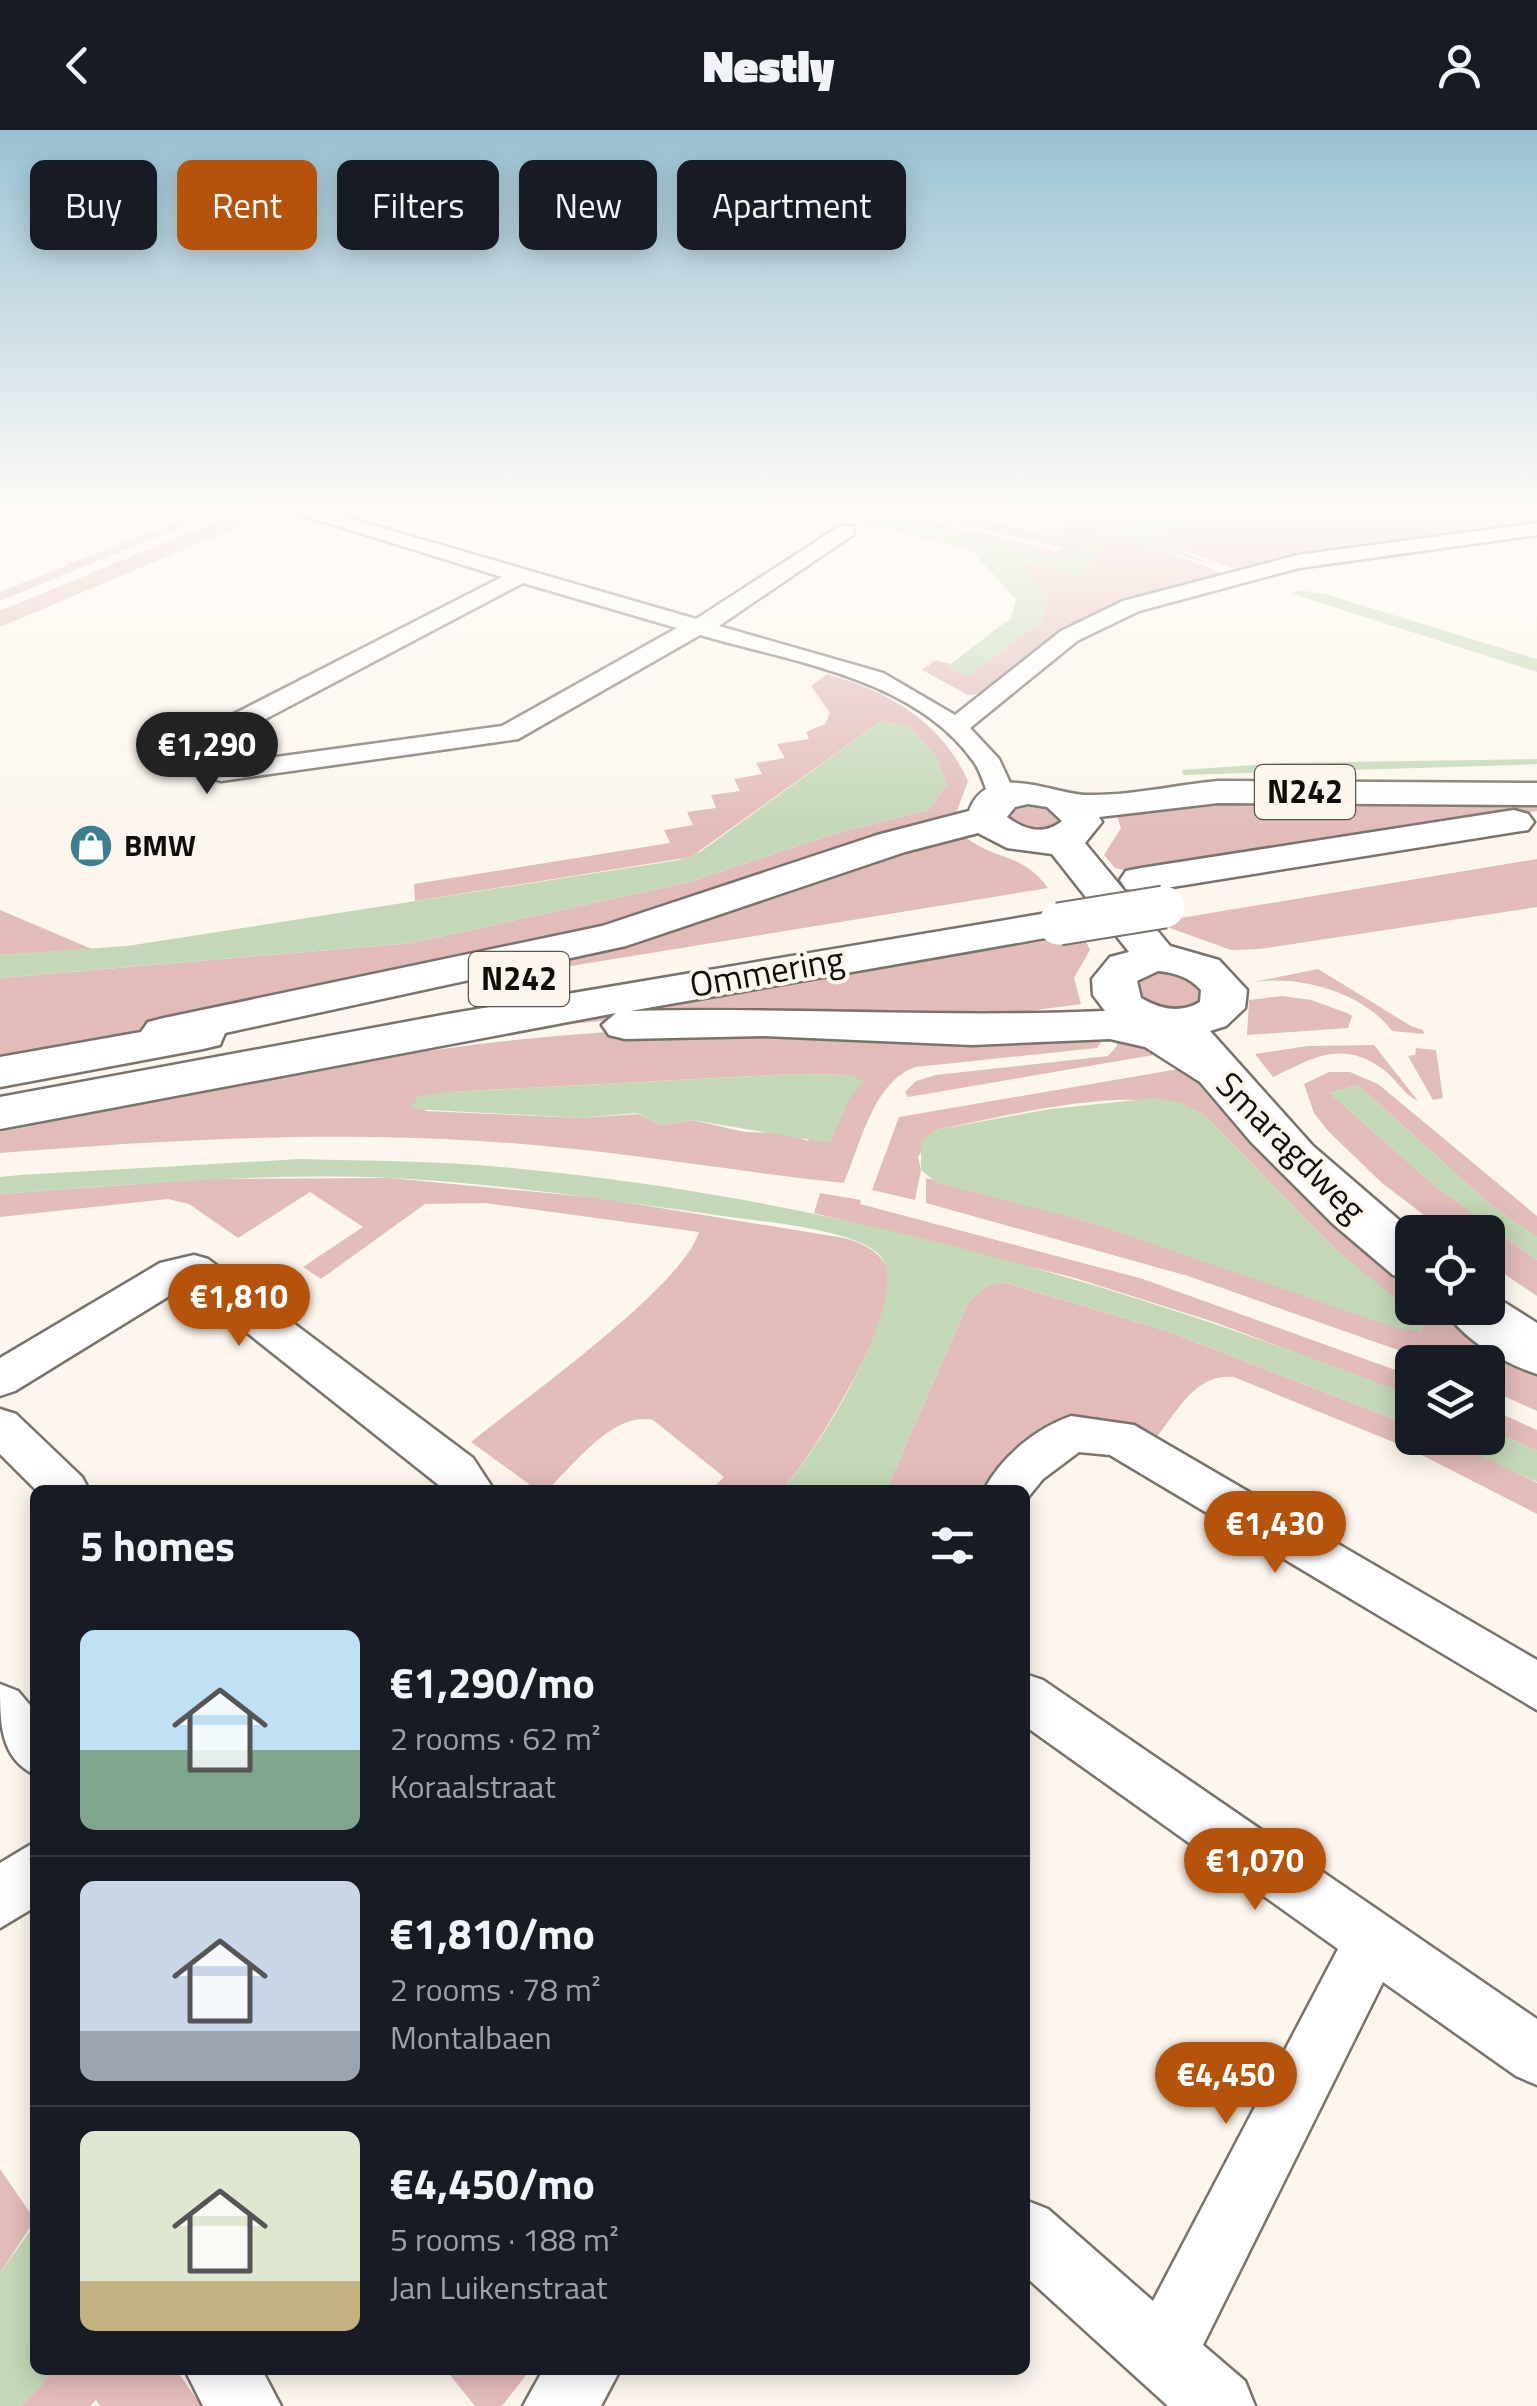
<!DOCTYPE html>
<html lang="en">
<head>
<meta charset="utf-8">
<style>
	body { margin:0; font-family:"Titillium Web",sans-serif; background:#20242c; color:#f1f3f6; height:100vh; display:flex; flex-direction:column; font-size:38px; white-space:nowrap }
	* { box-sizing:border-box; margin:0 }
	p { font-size:32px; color:#9ea1a6 }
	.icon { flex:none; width:55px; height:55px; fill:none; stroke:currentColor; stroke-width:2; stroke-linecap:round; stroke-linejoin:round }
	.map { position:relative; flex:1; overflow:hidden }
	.details { position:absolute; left:30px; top:1355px; width:1000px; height:890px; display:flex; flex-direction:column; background:#171b24; border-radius:15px; box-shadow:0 5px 25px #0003 }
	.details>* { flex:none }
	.top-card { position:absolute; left:30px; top:30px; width:1000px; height:90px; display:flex; gap:20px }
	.tools { position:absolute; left:1395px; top:1085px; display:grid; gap:20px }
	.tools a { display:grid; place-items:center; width:110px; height:110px; border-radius:15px; background:#171b24; box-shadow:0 5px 25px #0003; font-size:50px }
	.price { position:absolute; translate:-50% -85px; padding:0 22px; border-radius:35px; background:#b45309; color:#fff; font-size:32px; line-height:65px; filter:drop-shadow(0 2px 5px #0008) }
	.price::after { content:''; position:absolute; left:50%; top:60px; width:30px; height:22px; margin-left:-15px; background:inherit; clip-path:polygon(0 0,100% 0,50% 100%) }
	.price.current { background:#222; color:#fff }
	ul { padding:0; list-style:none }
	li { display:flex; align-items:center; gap:30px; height:250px; padding:0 50px }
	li+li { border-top:2px solid #363941 }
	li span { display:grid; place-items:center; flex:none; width:280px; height:200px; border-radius:15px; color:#555 }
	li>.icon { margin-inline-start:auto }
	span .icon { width:120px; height:120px; fill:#fffc; stroke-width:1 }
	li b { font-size:42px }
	h2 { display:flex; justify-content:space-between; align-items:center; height:120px; padding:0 50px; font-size:42px }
	.tag { padding:0 35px; border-radius:15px; background:#171b24; box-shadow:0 5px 25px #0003; font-size:35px; line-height:90px }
	.tag.current { background:#b45309; color:#fff }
	header { display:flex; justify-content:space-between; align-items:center; height:130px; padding:0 50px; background:#171b24; font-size:45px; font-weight:800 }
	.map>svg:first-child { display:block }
</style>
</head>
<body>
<header><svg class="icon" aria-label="back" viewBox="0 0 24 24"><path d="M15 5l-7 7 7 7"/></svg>Nestly<svg class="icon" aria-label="person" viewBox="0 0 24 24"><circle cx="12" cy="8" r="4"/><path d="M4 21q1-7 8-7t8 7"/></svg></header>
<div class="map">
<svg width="1537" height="2276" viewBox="0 0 1537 2276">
	<rect width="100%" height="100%" fill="#fcf6ed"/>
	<!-- green -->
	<g fill="#e2bcb9" fill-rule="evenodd">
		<polygon points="198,382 218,382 0,471 0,462"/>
		<polygon points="891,382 1059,422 1063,418 912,382 934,382 1052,406 1114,382 1157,382 1097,406 1075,428 1064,430 883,386"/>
		<polygon points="1237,382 1405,389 1537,382 1537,392 1231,438 1146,406"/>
		<polygon points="236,383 252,386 235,398 0,497 0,481"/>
		<polygon points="1117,408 1135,410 1222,443 1080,490 977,564 968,565 922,540 936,530 950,534 946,537 1042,491 1047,468 1020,431 1080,448 1104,416"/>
		<path d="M827,544C889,562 940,590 968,651L954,689L719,771L263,876L0,930V848L412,813L689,752L837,703L928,680L947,654L936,627L909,596L881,591L691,727L415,771L414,754L670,713L664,700L693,695L687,682L716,678L711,665L740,661L734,649L762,644L756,633L785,628L777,614L809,609L806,602L825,594L830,583L811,556Z"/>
		<polygon points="1537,668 1537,681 1132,742 1115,738 1104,725 1121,698 1114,677 1149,673"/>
		<path d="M1030,673L1051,676L1063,691C1040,705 1027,702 1006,687L1012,677Z"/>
		<path d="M964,706C997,732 1020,721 1048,758L314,878L853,727Z"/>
		<polygon points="1537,729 1537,777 1260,819 1231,820 1167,797 1162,791"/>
		<polygon points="0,780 92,819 0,825"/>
		<polygon points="1083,805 1090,820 1074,848 1081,874 978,888 643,887 478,903"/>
		<path d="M1318,839L1411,896L1423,900L1424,904L1392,901C1364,863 1301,845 1254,852Z"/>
		<polygon points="1164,840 1189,846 1203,860 1201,871 1170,880 1137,865 1134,854 1142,844"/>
		<polygon points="1282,866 1311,870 1347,883 1352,886 1348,898 1247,905 1249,870"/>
		<path d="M646,900L1102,911L1097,918L916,937C874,950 860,1015 844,1053C722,1040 602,1018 480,1011C320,1001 160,1010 0,1023V1002C213,958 428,909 646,900ZM792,944L851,945L808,1011L786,1003L745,1002L692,990L662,995L638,984L581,988L425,981L450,962Z"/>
		<polygon points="1115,907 1177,921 908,967 905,962 916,951 936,945 1108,926 1117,916"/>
		<path d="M1374,915L1418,971C1405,966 1396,949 1384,940C1342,908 1311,929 1273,947L1255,924L1308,916Z"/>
		<polygon points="1416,918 1436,920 1443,968 1433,970 1408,926 1415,925"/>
		<path d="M1190,937L1412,1145V1178H1455L1537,1235V1281L1488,1259V1232H1432L1188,1146L926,1073V1048L1089,1092L1421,1201L1423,1194L1335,1119L1205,986C1147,948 1004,987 935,1000L918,1027L921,1040L915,1070L872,1060L899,987Z"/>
		<polygon points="1329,942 1350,942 1378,954 1537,1086 1537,1107 1488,1073 1358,955 1330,963 1434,1055 1537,1130 1537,1166 1488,1133 1488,1102 1446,1102 1382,1053 1328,1001 1314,983 1304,954"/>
		<path d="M390,1048L600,1068L844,1108C866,1114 888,1125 890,1151C893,1191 811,1332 781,1360H711L724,1347L653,1290C613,1281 574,1335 547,1360H525L529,1354L471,1312C522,1270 682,1158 699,1102L485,1073L425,1074L321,1149L303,1137L363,1097L310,1062L238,1108L189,1074L168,1069L0,1087V1064L209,1049Z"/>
		<polygon points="820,1063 861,1070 860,1074 1143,1149 1412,1246 1412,1266 1214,1192 1075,1148 814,1083"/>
		<path d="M1003,1152L1167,1201L1412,1296V1308C1458,1308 1497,1333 1537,1353V1384L1408,1318L1234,1247C1195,1243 1178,1281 1155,1309C1075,1261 1057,1308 998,1360H886L969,1171L987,1156Z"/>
		<polygon points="1488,1278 1537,1300 1537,1321 1488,1299"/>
		<polygon points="0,2039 35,2090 0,2143"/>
		<polygon points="55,2240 176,2240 202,2276 100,2276 96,2270 90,2276 21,2276"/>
		<polygon points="446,2240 530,2240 502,2276 475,2276"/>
	</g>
	<!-- water -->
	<g fill="#c3d8b6">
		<path d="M815,382H868L1064,430C1080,428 1094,407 1110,400C1156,380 1188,382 1237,382L1147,406L1215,435L1117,408L1104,416L1080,448L1020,431L1047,468L1042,491L970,546L945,538L1011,488L1016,469L971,420Z"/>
		<path d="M934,382C970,382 1002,397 1037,399C1055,400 1085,382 1114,382L1052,406Z"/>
		<polygon points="1298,460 1325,464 1537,529 1537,542 1293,464"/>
		<polygon points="881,591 909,596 936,627 947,654 928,680 837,703 689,752 412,813 0,848 0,825 127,816 679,730 700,722"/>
		<polygon points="1537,629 1537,634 1516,635 1183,645 1182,640 1283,633"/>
		<polygon points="792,944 851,945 865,952 850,967 830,1013 692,990 662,995 637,983 581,988 412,979 417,966 450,962"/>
		<polygon points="1358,955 1488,1073 1537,1107 1537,1130 1434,1055 1330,963"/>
		<polygon points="1156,968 1182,973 1205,986 1335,1119 1412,1182 1423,1194 1421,1201 1396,1198 1089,1092 937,1053 921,1040 921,1011 935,1000 1050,979"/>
		<path d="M300,1029C371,1031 442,1031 512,1038C824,1067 1122,1153 1412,1266V1296L1167,1201L1003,1152L987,1156L969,1171L886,1360H781C814,1329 913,1167 881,1127C860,1100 765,1092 730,1087C618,1071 506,1054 392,1048C262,1042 130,1055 0,1064V1047L20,1045Z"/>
		<polygon points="1488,1299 1537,1321 1537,1352 1441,1308 1488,1308"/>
		<polygon points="35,2094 35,2240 55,2240 21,2276 0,2276 0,2143"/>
	</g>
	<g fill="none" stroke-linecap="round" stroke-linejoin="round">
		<!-- minor casing -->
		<g stroke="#79736b" stroke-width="5">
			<g id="minor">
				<path d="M293,382H327L696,489L840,396H854V404L719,496L883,543L955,585L1061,501L1123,471L1298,425L1537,393V405L1299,438L1139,481L1077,511L970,598L999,629L1017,668L1003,676L993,674C985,661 983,645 974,632C915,548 792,532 700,505L518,609L221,651C202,646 179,639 173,619L177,613L502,447ZM523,453L677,498L502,596L224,634L201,623Z"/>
				<polygon points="194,1125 208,1129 473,1328 494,1360 445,1360 187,1155 15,1261 0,1266 0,1228 160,1133"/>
				<polygon points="0,1279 16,1284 82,1347 89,1360 36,1360 0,1324"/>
				<path d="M1071,1286L1134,1295L1537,1530V1580L1110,1325L1079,1322L1043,1349L1025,1371V1360H984C1001,1327 1036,1298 1071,1286Z"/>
				<polygon points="1025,1544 1043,1550 1537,1889 1537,1955 1516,1946 1383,1852 1203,2215 1245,2251 1255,2276 1168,2276 1025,2146 1025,2070 1048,2079 1153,2171 1338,1819 1025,1596"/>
				<path d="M0,1554L18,1561L35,1581V1645C0,1628 0,1594 0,1554Z"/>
				<polygon points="35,1712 35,1777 0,1798 0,1733"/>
				<polygon points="185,2240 262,2240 281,2276 203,2276"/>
				<polygon points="543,2240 620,2240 601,2276 523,2276"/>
			</g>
		</g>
		<!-- highway casing -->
		<g stroke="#79736b" stroke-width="5">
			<g id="highway">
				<path d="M1218,651L1537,653V675L1218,673L1099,687L1102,692L1085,713L1170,816L1219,830L1247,860L1245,878L1226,896L1210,901L1313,1016L1413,1102L1412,1150L1393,1145L1333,1094L1251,1012L1200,952L1145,917L1110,909L972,915L764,906L625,909L609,905L602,895L616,883L0,999V967L448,884L1059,781L1074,785L1080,794L1074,803L630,881C788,877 946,888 1105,881L1093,865L1092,849L1110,827L1129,822L1052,724L1007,718L978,703L905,722L626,816L225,903L220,915L203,919L0,957V927L141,902L148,892L164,888L602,796L877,705L969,681C988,629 1055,665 1087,665C1130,666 1175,655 1218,651ZM1028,674L1047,677L1062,691C1043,706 1025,700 1007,687L1015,677ZM1158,841C1176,843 1189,847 1201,860L1200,872C1180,884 1160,879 1141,868L1137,851Z"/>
				<polygon points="1514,680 1528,684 1534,692 1528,700 1141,762 1126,759 1120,750 1126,741 1141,738"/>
				<path d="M1488,1162L1537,1193V1244C1505,1234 1460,1208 1444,1178H1488Z"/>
			</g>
		</g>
		<!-- minor -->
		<use href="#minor" fill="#fff" fill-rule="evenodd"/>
		<!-- highway -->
		<use href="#highway" fill="#fff" fill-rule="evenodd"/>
		<!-- highway-bridge casing -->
		<g stroke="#79736b" stroke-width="45" stroke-linecap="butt">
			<polyline id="highway-bridge" points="1059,794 1164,777"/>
		</g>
		<!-- highway-bridge -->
		<use href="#highway-bridge" stroke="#fff" stroke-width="41"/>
	</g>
	<!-- sky -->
	<linearGradient id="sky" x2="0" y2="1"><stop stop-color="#99c2d4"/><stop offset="0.54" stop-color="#fefbf7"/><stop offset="1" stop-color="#fefbf7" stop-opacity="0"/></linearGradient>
	<rect width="1537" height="701" fill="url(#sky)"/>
	<!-- icons -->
	<defs>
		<g id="shop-disc" transform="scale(2.25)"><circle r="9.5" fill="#3c7f90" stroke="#fcf6ed"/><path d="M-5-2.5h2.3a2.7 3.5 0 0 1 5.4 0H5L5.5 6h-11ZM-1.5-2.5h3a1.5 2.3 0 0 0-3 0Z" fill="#fff"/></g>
	</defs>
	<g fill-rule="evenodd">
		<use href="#shop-disc" x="91" y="716"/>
	</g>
	<g text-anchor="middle" stroke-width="8" stroke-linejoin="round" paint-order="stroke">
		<!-- far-poi labels -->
		<g font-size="30" font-weight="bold" fill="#100e0b" stroke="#fcf6ed" text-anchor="start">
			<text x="124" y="726">BMW</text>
		</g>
		<!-- shield labels -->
		<g fill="#fcf6ed" stroke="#57544f" stroke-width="2.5">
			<rect x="1255" y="635" width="100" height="54" rx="8"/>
			<rect x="469" y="822" width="100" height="54" rx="8"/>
		</g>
		<g font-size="32" font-weight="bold" fill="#100e0b">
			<text x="1305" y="673">N242</text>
			<text x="519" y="860">N242</text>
		</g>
		<!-- street labels -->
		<g font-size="35" fill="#100e0b" stroke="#fcf6ed">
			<text transform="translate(767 842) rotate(-10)" y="12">Ommering</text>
			<text transform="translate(1291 1017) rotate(45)" y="12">Smaragdweg</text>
		</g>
	</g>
</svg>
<div class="tools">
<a><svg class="icon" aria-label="locate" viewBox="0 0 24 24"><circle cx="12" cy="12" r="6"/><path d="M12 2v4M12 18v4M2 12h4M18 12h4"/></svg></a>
<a><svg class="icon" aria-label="layers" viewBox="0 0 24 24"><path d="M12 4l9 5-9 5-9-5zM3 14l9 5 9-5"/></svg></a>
</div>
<b class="price current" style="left:207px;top:667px">€1,290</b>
<b class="price" style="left:239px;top:1219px">€1,810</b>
<b class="price" style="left:1275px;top:1446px">€1,430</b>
<b class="price" style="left:1255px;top:1783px">€1,070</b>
<b class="price" style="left:1226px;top:1997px">€4,450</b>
<div class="top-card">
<a class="tag">Buy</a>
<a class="tag current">Rent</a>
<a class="tag">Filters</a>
<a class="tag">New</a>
<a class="tag">Apartment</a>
</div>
<section class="details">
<h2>5 homes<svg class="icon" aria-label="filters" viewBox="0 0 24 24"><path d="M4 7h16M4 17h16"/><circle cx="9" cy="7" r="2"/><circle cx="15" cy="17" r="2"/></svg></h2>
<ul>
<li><span style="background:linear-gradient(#bfe0f5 60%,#7fa58c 0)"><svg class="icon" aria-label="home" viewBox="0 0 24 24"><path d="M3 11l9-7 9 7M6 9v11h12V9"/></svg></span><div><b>€1,290/mo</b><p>2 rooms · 62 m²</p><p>Koraalstraat</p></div></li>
<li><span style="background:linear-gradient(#c9d6e8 75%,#9aa5b1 0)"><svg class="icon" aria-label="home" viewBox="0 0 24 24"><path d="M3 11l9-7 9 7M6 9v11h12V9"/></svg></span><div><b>€1,810/mo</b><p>2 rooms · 78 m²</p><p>Montalbaen</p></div></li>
<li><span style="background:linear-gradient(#dfe7d0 75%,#c2b280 0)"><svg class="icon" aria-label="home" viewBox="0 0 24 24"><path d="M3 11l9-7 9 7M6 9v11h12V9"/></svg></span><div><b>€4,450/mo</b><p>5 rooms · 188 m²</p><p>Jan Luikenstraat</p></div></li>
</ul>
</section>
</div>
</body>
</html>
